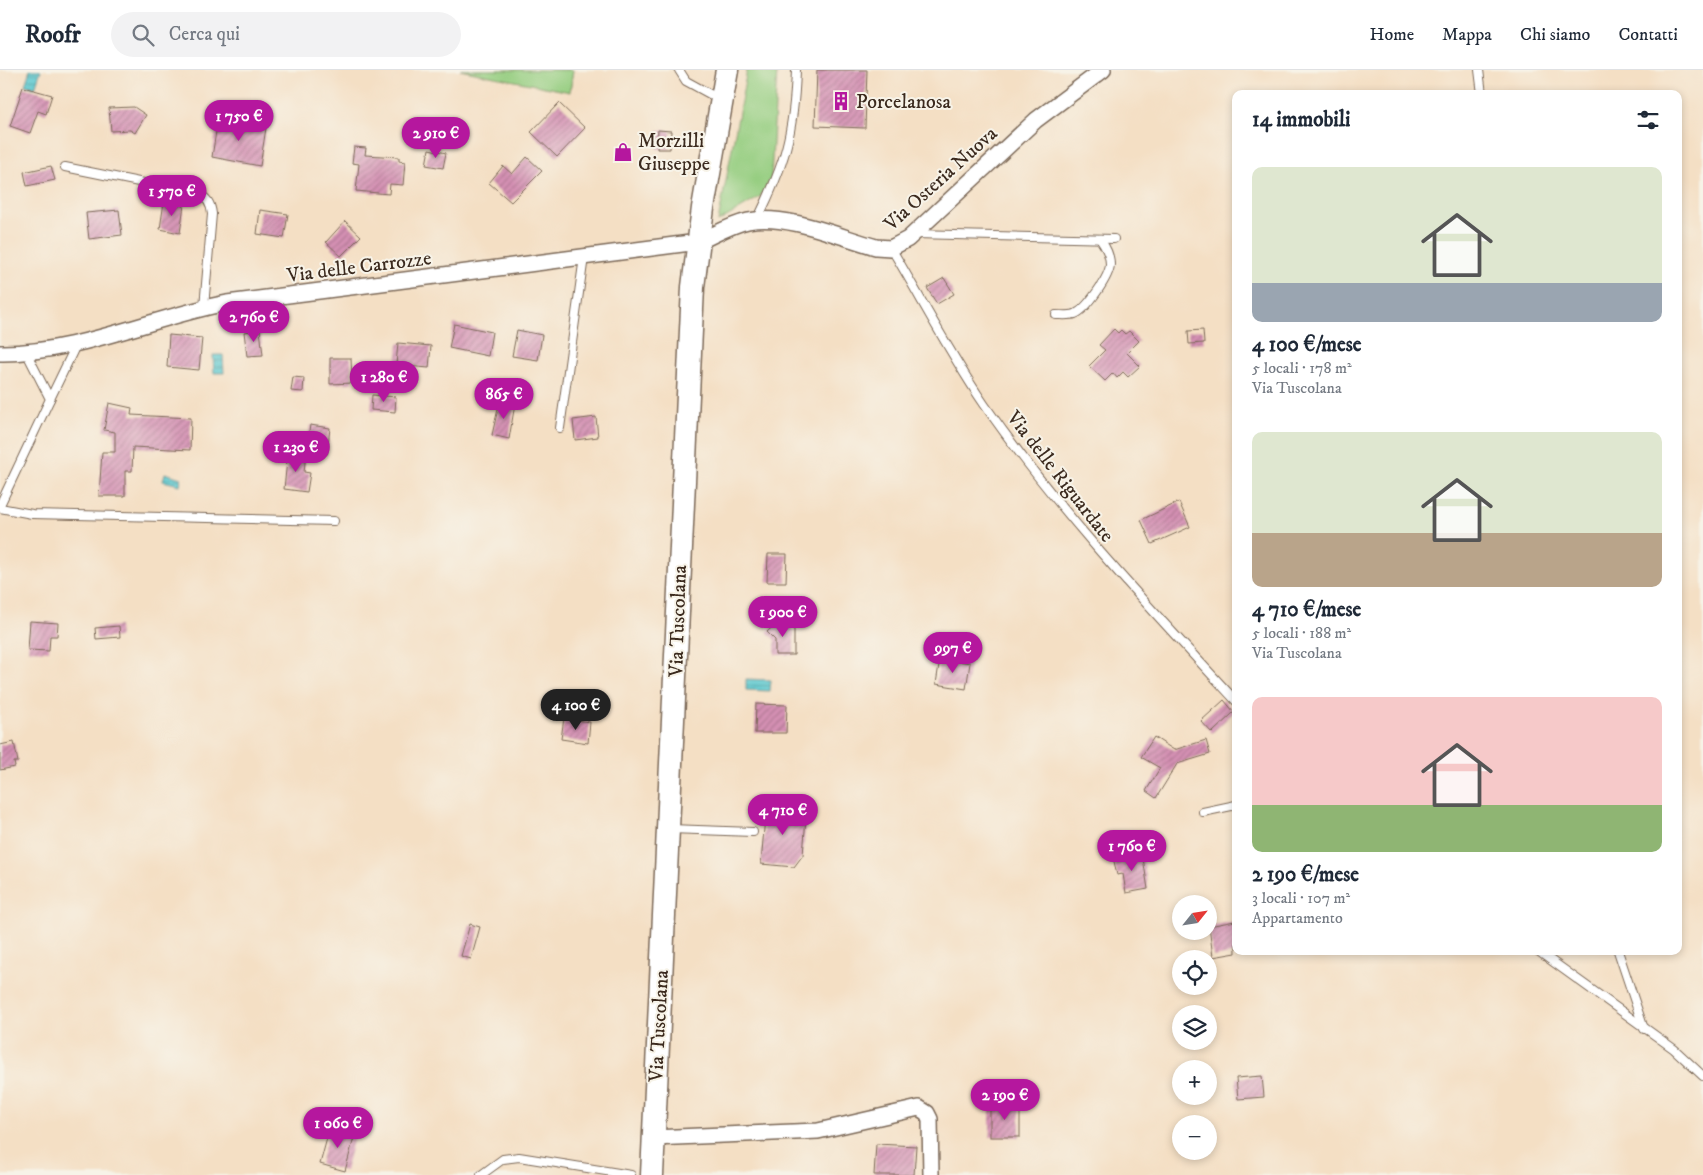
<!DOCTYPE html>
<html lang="it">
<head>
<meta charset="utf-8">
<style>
	body { margin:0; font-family:"IM FELL DW Pica",serif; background:#f2f2f3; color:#1f2937; height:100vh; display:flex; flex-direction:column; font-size:19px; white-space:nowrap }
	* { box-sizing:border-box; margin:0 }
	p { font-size:16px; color:#747a83 }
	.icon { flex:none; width:28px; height:28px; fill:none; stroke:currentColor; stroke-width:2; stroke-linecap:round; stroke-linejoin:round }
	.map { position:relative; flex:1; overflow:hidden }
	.details { position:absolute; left:1232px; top:20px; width:450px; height:865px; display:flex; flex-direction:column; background:#fff; border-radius:10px; box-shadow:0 2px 8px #0003 }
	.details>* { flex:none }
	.needle { width:32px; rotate:60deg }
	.buttons { position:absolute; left:1172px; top:825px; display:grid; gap:10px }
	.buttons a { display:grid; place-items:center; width:45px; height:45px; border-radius:50%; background:#fff; box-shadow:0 2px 8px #0003; font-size:25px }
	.price { position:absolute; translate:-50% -42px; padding:0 11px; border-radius:18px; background:#b5179e; color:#fff; font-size:16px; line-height:32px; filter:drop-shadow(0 1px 2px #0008) }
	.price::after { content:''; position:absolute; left:50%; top:30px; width:15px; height:11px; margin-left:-8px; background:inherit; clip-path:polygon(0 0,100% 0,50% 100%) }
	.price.on { background:#222; color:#fff }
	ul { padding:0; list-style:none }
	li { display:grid; align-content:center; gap:10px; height:265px; padding:0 20px }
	li span { display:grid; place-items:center; height:155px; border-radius:10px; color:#555 }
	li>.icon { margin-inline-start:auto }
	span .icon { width:90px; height:90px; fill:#fffc; stroke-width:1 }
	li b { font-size:21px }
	h2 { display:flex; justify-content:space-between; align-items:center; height:60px; padding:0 20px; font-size:21px }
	header { display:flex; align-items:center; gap:30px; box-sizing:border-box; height:70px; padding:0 25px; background:#fff; border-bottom:1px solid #e0e1e3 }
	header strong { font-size:24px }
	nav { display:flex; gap:28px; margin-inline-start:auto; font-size:18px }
	.search { width:350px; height:45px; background:#f2f2f3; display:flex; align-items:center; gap:12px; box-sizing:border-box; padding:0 18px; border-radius:28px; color:#747a83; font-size:19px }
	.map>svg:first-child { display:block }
</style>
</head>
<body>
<header>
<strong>Roofr</strong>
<div class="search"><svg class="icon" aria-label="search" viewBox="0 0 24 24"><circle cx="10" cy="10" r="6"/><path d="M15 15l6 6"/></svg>Cerca qui</div>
<nav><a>Home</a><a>Mappa</a><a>Chi siamo</a><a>Contatti</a></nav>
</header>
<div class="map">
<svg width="1703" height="1105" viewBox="0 0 1703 1105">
	<defs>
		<pattern id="water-rules" width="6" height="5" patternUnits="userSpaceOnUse" patternTransform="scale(1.25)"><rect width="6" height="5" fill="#5ac8cf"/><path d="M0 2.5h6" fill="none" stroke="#4ca3a7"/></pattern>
		<pattern id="building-hatch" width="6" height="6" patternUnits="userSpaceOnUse" patternTransform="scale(1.25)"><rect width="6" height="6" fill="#d490b3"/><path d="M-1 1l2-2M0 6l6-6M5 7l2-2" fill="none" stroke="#ad7691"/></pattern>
	</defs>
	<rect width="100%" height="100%" fill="#f7f3e8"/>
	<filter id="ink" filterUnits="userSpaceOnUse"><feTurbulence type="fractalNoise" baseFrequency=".02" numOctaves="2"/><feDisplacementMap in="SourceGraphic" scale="10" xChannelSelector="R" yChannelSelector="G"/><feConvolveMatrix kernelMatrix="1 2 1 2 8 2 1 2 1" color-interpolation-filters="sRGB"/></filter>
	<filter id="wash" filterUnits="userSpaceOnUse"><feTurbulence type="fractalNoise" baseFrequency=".0096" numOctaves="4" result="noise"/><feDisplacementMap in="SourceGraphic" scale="20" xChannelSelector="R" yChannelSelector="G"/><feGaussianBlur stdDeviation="1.12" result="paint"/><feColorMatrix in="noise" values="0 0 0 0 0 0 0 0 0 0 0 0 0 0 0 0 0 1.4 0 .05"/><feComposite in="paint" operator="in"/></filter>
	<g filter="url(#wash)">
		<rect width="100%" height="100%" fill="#f4dfc4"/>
		<!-- grass -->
		<g fill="#96ce81" stroke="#687c50">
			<polygon points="460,0 573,0 570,22"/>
			<polygon points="747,0 777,0 771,109 760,127 718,152"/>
		</g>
		<!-- water -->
		<g fill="url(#water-rules)" stroke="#4a7976">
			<polygon points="30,0 41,0 35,18 25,15"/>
			<polygon points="213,285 223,285 224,303 214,303"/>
			<polygon points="165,403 181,408 180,415 163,411"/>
			<polygon points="746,609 771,610 770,621 746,620"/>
		</g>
		<g id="blocks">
			<!-- building -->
			<g fill="url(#building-hatch)">
				<polygon points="817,0 867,0 865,58 815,56"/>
				<polygon points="23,17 52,25 46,44 38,41 30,63 10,56"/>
				<polygon points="559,33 585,58 557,87 531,62"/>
				<polygon points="134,37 146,45 135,63 130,60 111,61 109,38"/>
				<polygon points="218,49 266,58 260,96 212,87"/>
				<polygon points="658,60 671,61 670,79 657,79"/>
				<polygon points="354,77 366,78 365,85 399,87 399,91 405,92 403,115 390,114 389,124 356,121 359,94 352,93"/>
				<polygon points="429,79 446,83 443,98 426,95"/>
				<polygon points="527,87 542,101 511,132 489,113 503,96 512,104"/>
				<polygon points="51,96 55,110 27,116 24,102"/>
				<polygon points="164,132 184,135 180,163 160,159"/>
				<polygon points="119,140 122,165 89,169 86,143"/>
				<polygon points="260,140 288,144 284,168 257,164"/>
				<polygon points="345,151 361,166 341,186 326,172"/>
				<polygon points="944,208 954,224 937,234 927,218"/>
				<polygon points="454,254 492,262 488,286 449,278"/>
				<polygon points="1114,259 1118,263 1121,260 1125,264 1129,261 1139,271 1127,283 1140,296 1128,307 1123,302 1117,308 1113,303 1105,311 1089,296 1105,280 1099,275"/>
				<polygon points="260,260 263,285 247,286 244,262"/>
				<polygon points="517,260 542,265 538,290 512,286"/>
				<polygon points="1203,260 1204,273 1189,274 1188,261"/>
				<polygon points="169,265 202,268 199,300 167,297"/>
				<polygon points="398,273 431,276 429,298 396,295"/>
				<polygon points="330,288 351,288 352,313 330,314"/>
				<polygon points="293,307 304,308 303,322 291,321"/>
				<polygon points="372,325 396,327 395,342 371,340"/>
				<polygon points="500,330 515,334 509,369 492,365"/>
				<polygon points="109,333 132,338 131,345 191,348 190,380 133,377 132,401 125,401 125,426 99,426 102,382 115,382 115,362 104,360"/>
				<polygon points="596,347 598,367 575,370 573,350"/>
				<polygon points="310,355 330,358 327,384 306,381"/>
				<polygon points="288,381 306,383 304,402 310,403 307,422 284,419"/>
				<polygon points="1179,432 1190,457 1152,474 1141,450"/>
				<polygon points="768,484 787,484 786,512 767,512"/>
				<polygon points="782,548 794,560 794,585 775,585 775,570 767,562"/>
				<polygon points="30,551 58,553 57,566 50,566 49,581 28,580"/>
				<polygon points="119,556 120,567 96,569 95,558"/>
				<polygon points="940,588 970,593 966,619 936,614"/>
				<polygon points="1224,630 1234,642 1212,663 1201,651"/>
				<polygon points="756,634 787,635 786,663 755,663"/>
				<polygon points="564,648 590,652 588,673 561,669"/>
				<polygon points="1154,667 1174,680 1206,670 1210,684 1177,694 1156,728 1146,721 1160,698 1141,687"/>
				<polygon points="14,672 18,692 14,692 15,697 0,700 0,675"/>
				<polygon points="766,735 799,738 806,748 803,785 794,797 761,794"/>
				<polygon points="1142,782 1148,819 1126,823 1123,804 1117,805 1113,787"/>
				<polygon points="1235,851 1236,883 1213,887 1209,856"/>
				<polygon points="470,854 480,857 471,889 461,886"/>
				<polygon points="1262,1006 1264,1027 1238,1029 1236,1008"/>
				<rect x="990" y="1035" width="30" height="32"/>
				<polygon points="330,1057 355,1064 345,1101 320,1094"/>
				<polygon points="876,1074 916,1076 914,1105 874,1105"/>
			</g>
		</g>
	</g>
	<g filter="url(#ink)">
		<use href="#blocks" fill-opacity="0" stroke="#7c6958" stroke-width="1"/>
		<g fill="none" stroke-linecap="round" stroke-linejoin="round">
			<!-- lane casing -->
			<g stroke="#7c6958" stroke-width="10">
				<g id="lane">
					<polyline points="679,0 686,11 719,29"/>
					<polyline points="1479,0 1482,24"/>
					<path d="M65,97L198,124C207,127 211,134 212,144L204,237"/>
					<path d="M757,150C785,94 794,63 796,0"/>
					<polyline points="915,164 1114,169"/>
					<path d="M891,178C922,230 950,284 984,334C1058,441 1148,536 1236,631"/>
					<path d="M1056,245C1062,245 1069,246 1075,244C1087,239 1110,206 1110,194C1110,184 1105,176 1100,169"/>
					<polyline points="50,329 77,273"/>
					<polyline points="560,358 584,187"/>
					<polyline points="0,435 50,329 26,282"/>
					<polyline points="0,438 32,444 334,451"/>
					<polyline points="1203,742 1236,735"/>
					<polyline points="670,759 753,762"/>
					<polyline points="1538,881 1674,979 1703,1006"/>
					<polyline points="1618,881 1644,959"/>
					<polyline points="481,1105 503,1089 519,1087 631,1105"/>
				</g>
			</g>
			<!-- street casing -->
			<g stroke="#7c6958" stroke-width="18">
				<g id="street">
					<path d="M0,283C76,284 153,247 227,233L698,172C714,165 730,155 748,151C785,143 840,167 876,177L891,178L908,169L1036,50L1103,0"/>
					<polyline points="653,1068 818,1061 919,1038 927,1043 930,1049 931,1105"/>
				</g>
			</g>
			<!-- secondary casing -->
			<g stroke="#7c6958" stroke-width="25">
				<polyline id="secondary" points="652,1105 693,217 703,138 727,0"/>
			</g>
			<!-- lane -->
			<use href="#lane" stroke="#fff" stroke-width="8"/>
			<!-- street -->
			<use href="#street" stroke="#fff" stroke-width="15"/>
			<!-- secondary -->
			<use href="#secondary" stroke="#fff" stroke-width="22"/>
		</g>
	</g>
	<!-- icons -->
	<defs>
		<g id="building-bare" transform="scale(1.5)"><path d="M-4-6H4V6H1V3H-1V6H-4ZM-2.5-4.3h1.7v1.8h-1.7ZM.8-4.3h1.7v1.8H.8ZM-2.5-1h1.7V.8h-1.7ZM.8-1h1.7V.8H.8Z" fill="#b5179e" stroke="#f7f3e8" stroke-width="2.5" paint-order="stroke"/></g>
		<g id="shop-bare" transform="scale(1.5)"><path d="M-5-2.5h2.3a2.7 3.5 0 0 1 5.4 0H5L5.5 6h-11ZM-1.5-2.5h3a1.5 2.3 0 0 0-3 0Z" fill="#b5179e" stroke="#f7f3e8" stroke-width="2.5" paint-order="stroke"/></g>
	</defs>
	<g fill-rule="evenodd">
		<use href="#building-bare" x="841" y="31"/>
		<use href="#shop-bare" x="623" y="82"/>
	</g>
	<g text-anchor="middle" stroke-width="4" stroke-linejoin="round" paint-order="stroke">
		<!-- poi labels -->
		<g font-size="20" fill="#3b2a1e" stroke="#f7f3e8" text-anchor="start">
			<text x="856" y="38">Porcelanosa</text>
			<text x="638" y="77">Morzilli<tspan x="638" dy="23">Giuseppe</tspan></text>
		</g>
		<!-- street labels -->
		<g font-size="20" fill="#3b2a1e" stroke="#f7f3e8">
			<text transform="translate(940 108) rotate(-42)" y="7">Via Osteria Nuova</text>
			<text transform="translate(359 196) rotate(-7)" y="7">Via delle Carrozze</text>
			<text transform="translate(1061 406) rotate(52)" y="7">Via delle Riguardate</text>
			<text transform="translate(677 551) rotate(-88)" y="7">Via Tuscolana</text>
			<text transform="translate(658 956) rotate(-87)" y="7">Via Tuscolana</text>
		</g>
	</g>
</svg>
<div class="buttons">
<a><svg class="needle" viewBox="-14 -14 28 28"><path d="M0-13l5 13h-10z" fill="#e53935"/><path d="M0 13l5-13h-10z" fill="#747a83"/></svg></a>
<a><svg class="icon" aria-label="locate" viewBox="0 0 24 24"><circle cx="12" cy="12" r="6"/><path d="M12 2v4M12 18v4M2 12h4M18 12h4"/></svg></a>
<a><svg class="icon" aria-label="layers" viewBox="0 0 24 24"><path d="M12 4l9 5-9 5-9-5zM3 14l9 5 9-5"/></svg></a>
<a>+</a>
<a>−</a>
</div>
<b class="price" style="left:239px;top:72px">1 750 €</b>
<b class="price" style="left:436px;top:89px">2 910 €</b>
<b class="price" style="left:172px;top:147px">1 570 €</b>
<b class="price" style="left:254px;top:273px">2 760 €</b>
<b class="price" style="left:384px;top:333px">1 280 €</b>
<b class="price" style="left:504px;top:350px">865 €</b>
<b class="price" style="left:296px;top:403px">1 230 €</b>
<b class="price" style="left:783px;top:568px">1 900 €</b>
<b class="price" style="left:953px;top:604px">997 €</b>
<b class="price on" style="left:576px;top:661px">4 100 €</b>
<b class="price" style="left:783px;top:766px">4 710 €</b>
<b class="price" style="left:1132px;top:802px">1 760 €</b>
<b class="price" style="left:1005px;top:1051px">2 190 €</b>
<b class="price" style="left:338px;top:1079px">1 060 €</b>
<section class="details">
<h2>14 immobili<svg class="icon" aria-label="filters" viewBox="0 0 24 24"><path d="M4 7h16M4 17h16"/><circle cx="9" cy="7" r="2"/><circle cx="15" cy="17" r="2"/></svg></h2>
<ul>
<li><span style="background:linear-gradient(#dfe7d0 75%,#9aa5b1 0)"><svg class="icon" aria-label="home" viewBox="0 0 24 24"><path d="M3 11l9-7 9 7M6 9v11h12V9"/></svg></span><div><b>4 100 €/mese</b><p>5 locali · 178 m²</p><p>Via Tuscolana</p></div></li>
<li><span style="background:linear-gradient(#dfe7d0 65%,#b9a48a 0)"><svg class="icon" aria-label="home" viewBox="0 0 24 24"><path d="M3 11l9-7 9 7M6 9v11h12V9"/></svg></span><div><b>4 710 €/mese</b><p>5 locali · 188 m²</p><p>Via Tuscolana</p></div></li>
<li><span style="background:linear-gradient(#f6c9c9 70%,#8fb573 0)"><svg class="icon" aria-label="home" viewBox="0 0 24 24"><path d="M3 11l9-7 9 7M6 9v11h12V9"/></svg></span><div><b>2 190 €/mese</b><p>3 locali · 107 m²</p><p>Appartamento</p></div></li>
</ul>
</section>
</div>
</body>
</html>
